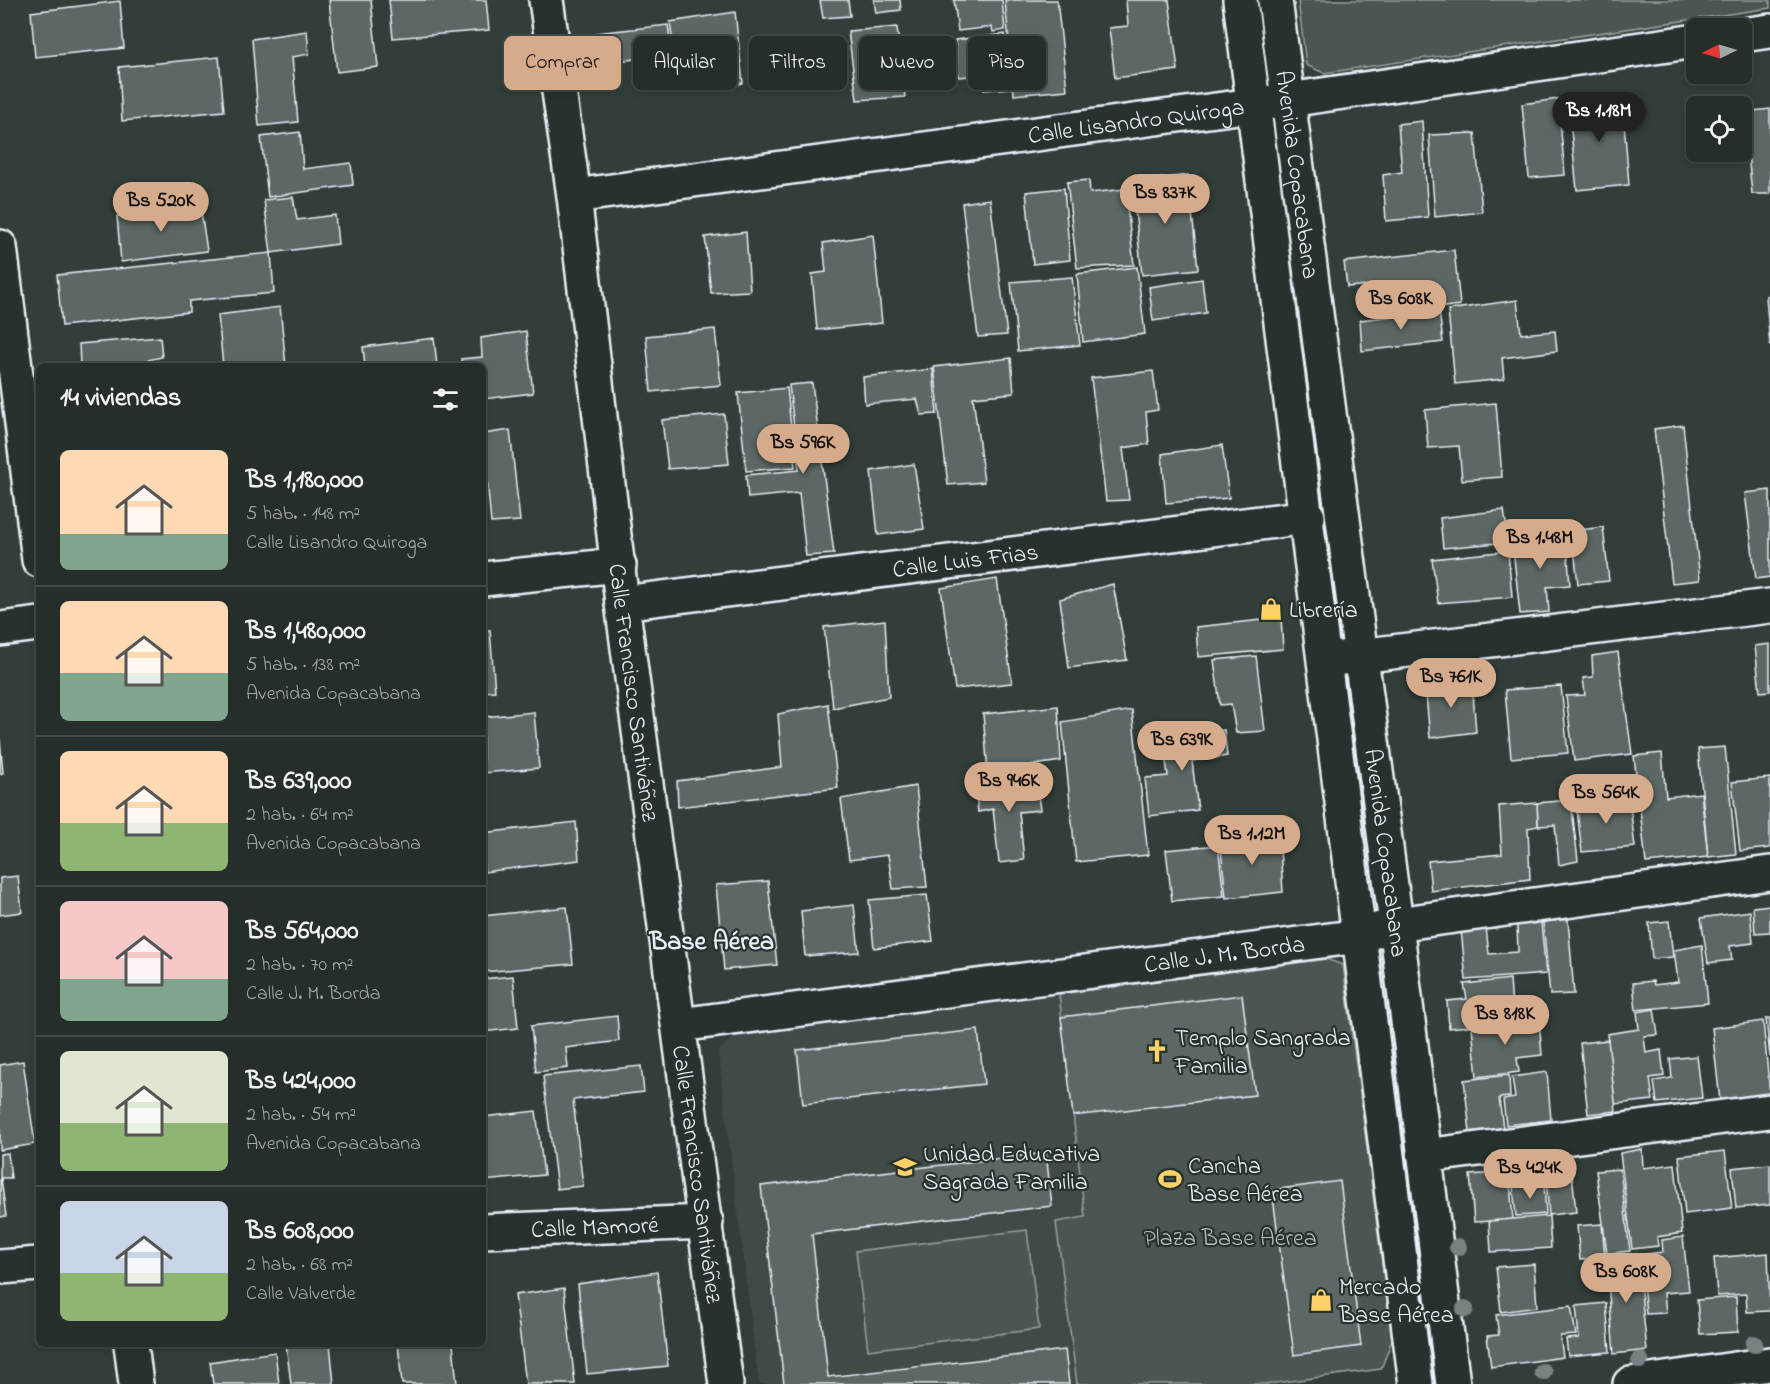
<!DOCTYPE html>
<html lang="es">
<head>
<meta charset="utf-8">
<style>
	body { margin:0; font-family:"Indie Flower",sans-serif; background:#2e3633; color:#f1f3f6; height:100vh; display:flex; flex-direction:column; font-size:22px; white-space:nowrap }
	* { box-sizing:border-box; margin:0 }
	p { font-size:20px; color:#a4a8a9 }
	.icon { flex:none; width:33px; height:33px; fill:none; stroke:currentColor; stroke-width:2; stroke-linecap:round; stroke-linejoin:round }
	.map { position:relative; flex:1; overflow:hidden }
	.panel { position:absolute; left:36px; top:363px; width:450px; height:984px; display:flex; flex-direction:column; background:#262e2b; border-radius:9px; box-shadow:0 3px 9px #0003,0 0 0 2px #424a47 }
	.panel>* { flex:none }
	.banner { position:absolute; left:504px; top:36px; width:570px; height:54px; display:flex; gap:12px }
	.needle { width:39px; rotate:265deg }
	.tools { position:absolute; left:1686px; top:18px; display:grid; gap:12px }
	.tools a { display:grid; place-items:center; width:66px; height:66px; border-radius:9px; background:#262e2b; box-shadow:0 3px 9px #0003,0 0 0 2px #424a47; font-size:30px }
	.price { position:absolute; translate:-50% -51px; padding:0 14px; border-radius:21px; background:#d6ab8b; color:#111; font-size:20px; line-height:39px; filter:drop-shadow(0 2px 3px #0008) }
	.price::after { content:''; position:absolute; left:50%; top:36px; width:18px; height:14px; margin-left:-9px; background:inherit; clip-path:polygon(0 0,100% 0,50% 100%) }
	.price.active { background:#222; color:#fff }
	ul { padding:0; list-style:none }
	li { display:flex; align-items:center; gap:18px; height:150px; padding:0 24px }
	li+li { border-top:2px solid #424a47 }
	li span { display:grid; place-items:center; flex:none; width:168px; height:120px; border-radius:9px; color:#555 }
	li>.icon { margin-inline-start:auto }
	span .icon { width:72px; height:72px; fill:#fffc; stroke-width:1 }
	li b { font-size:26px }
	h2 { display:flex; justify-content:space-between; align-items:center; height:72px; padding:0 24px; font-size:26px }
	.chip { padding:0 21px; border-radius:9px; background:#262e2b; box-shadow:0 3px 9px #0003,0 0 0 2px #424a47; font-size:21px; line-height:54px }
	.chip.active { background:#d6ab8b; color:#111 }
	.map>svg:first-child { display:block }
</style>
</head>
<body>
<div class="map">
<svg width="1770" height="1384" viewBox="0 0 1770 1384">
	<rect width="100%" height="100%" fill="#323e39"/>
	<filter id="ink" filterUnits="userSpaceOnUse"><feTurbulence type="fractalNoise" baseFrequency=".0167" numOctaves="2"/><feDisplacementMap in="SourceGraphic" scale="12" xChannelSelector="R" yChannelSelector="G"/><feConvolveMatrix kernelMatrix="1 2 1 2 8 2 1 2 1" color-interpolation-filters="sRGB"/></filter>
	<g filter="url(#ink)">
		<!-- built -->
		<polygon fill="#3f4b46" points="1059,994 1085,1218 1056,1223 1077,1384 759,1384 718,1052 735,1036"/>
		<!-- green -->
		<g fill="#495651" stroke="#98a4a4" stroke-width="1.5">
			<polygon points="1298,0 1770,0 1770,8 1324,73 1306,65"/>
			<polygon points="1326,959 1343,965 1392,1340 1381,1369 1268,1384 1077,1384 1056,1222 1085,1217 1059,994"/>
			<polygon points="1027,1230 1039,1329 868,1350 856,1251"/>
		</g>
		<!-- building -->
		<g fill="#5c6865" stroke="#e8f1f8" stroke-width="1.5">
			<polygon points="329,0 371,0 378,67 337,72"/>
			<polygon points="389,0 486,0 489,30 393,38"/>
			<polygon points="820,0 848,0 850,16 823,18"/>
			<polygon points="874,0 900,0 901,10 876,13"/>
			<polygon points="954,0 1002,0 1005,30 993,32 992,27 958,31"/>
			<polygon points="1005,0 1057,0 1067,90 1014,95"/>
			<polygon points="1126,0 1169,0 1178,70 1115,78 1109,28 1128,26"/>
			<polygon points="120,1 124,48 35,57 31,12"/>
			<polygon points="735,12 743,83 709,88 705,70 677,72 670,22"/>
			<polygon points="668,25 672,55 599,63 596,33"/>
			<polygon points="897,27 905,97 857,100 848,31"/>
			<polygon points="307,31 309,54 292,57 298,122 259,126 252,39"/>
			<polygon points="1005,34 1011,88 984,90 983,75 958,77 955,40"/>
			<polygon points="219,57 224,111 122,121 119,67"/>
			<polygon points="1622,96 1629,185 1577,190 1568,102"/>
			<polygon points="1558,99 1565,175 1529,178 1522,104"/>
			<polygon points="1770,109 1770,194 1752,194 1744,112"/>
			<polygon points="1422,121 1428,217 1386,221 1383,175 1402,172 1398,124"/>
			<polygon points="300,132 303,169 351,163 353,185 268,197 261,137"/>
			<polygon points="1475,133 1482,212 1435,217 1429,135"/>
			<polygon points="1188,175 1198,269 1142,275 1132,182"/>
			<polygon points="1089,180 1090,193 1125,189 1134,265 1077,268 1067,182"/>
			<polygon points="1064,188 1070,260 1033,264 1026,192"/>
			<polygon points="293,197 297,220 335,215 338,244 271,253 264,200"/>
			<polygon points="990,199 1007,335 978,337 962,203"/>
			<polygon points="200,204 207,251 121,262 117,216"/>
			<polygon points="746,232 750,291 711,293 705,237"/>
			<polygon points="873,235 882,323 817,330 812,274 826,272 823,243"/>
			<polygon points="1454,250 1460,305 1429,309 1426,281 1347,287 1344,262"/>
			<polygon points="271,253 274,293 189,301 189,312 62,326 57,275"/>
			<polygon points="1137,267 1145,334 1083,342 1077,274"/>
			<polygon points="1072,277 1080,345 1018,351 1011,282"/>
			<polygon points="1202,279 1206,313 1153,321 1149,287"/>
			<polygon points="1770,295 1770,346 1766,296"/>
			<polygon points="1517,300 1521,334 1555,331 1557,351 1502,358 1504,379 1455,384 1448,310"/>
			<polygon points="280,307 286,366 223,366 218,315"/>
			<polygon points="1439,311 1443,342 1362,351 1360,320"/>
			<polygon points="715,329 721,385 651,392 646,336"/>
			<polygon points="526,331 533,393 483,399 483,366 462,366 461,359 482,357 481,338"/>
			<polygon points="160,337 162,357 143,361 144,366 80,366 79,344"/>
			<polygon points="434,338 437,366 365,366 363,347"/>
			<polygon points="1011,358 1014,393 973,397 984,482 948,485 934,367"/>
			<polygon points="933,369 937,414 921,415 917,399 865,404 863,377"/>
			<polygon points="1153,371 1158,410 1146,412 1149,444 1123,448 1129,500 1106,501 1091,378"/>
			<polygon points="812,383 834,554 806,556 799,493 748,498 746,475 799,470 789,385"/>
			<polygon points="787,388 795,467 746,471 738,393"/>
			<polygon points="1496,403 1502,477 1462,480 1459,446 1428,448 1425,410"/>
			<polygon points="724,414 729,464 668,469 662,420"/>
			<polygon points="1683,425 1700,580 1672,583 1654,429"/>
			<polygon points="510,430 520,521 491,523 483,434"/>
			<polygon points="1222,445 1229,498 1166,503 1162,454"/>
			<polygon points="914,464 924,529 878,535 871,471"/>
			<polygon points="1770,490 1770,577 1756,579 1745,493"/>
			<polygon points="1504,510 1509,542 1443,548 1440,518"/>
			<polygon points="1603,527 1609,581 1578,584 1572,531"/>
			<polygon points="1566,534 1570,585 1547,587 1549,612 1520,614 1512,539"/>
			<polygon points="1508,551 1512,597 1438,603 1432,559"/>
			<polygon points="997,579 1012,683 955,689 941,588"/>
			<polygon points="1113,584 1127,660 1069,668 1060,599"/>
			<polygon points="1281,618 1283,649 1198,657 1196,627"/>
			<polygon points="885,620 889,697 833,708 824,627"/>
			<polygon points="483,630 490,630 495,691 483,692"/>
			<polygon points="1770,644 1770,691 1760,692 1755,646"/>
			<polygon points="1618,652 1632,754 1574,761 1566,696 1585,695 1583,678 1593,677 1592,656"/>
			<polygon points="1256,656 1265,731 1236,733 1231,704 1220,705 1214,660"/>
			<polygon points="1472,681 1476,732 1430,738 1425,685"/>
			<polygon points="1561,686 1568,753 1511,758 1505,690"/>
			<polygon points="828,704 838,788 678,807 677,781 782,767 778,714"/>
			<polygon points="1058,706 1061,761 988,772 983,714"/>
			<polygon points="1132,710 1148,855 1076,862 1062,722"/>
			<polygon points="534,712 539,768 483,773 483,717"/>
			<polygon points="1224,730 1227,756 1192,761 1198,810 1149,816 1145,778 1168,776 1163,738"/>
			<polygon points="0,739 3,773 0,774"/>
			<polygon points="1725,747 1736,854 1708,857 1698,749"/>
			<polygon points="1662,753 1666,797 1701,793 1708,857 1646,863 1634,756"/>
			<polygon points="1770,778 1770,848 1740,851 1732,782"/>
			<polygon points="1036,779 1040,810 1019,812 1024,860 999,863 993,809 978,812 975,786"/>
			<polygon points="916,786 927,887 893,889 888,855 849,860 841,799"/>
			<polygon points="1629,797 1635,847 1582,852 1576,802"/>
			<polygon points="1571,800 1578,861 1559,865 1555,825 1538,826 1537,803"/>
			<polygon points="1537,803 1538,826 1528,828 1530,879 1431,891 1428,861 1502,854 1499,806"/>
			<polygon points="576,822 579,860 484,872 483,833"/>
			<polygon points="1279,833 1283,892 1226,898 1220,840"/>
			<polygon points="1218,845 1224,896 1172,901 1166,850"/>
			<polygon points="18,876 22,912 0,915 0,878"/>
			<polygon points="768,881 777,965 724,970 716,885"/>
			<polygon points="927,895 933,941 874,948 869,900"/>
			<polygon points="854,905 859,952 805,956 801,911"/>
			<polygon points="1770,905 1770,932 1755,933 1753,907"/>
			<polygon points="567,907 573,964 483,972 483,916"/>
			<polygon points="1750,911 1753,943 1730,946 1732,960 1708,963 1701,918"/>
			<polygon points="1568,919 1574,994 1550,995 1543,922"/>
			<polygon points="1669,921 1673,957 1652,959 1649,923"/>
			<polygon points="1541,922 1546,974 1466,980 1461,930 1486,928 1489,954 1518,952 1517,925"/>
			<polygon points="1702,945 1708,1003 1636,1010 1633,983 1653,981 1654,985 1678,982 1674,950"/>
			<polygon points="513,976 518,1028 483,1032 483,979"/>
			<polygon points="1510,979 1513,1022 1449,1028 1447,1001 1467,999 1464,984"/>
			<polygon points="1242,995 1255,1095 1073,1116 1061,1017"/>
			<polygon points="1654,1009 1658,1035 1644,1036 1646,1053 1661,1050 1664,1076 1650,1078 1653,1100 1615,1104 1607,1034 1639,1029 1637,1012"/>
			<polygon points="617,1016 619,1041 566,1048 568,1068 536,1072 531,1026"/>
			<polygon points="1770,1018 1770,1057 1766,1019"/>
			<polygon points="1539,1020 1542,1055 1517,1058 1519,1072 1477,1077 1472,1027"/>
			<polygon points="1763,1021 1770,1095 1720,1101 1712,1028"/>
			<polygon points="978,1030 984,1084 803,1104 797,1050"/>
			<polygon points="1608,1040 1616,1111 1588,1114 1580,1043"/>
			<polygon points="1697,1056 1702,1098 1657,1103 1654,1081 1672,1078 1670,1059"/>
			<polygon points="23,1061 35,1144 0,1150 0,1065"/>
			<polygon points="641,1066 644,1092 573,1100 583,1186 557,1189 543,1076"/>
			<polygon points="1547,1072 1551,1120 1506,1125 1503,1100 1515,1098 1512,1077"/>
			<polygon points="1509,1075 1510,1097 1499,1098 1503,1128 1470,1132 1464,1080"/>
			<polygon points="536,1111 544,1175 483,1181 483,1117"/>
			<polygon points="1642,1149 1643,1168 1675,1164 1682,1233 1657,1237 1658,1246 1632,1249 1620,1153"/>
			<polygon points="1725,1151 1732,1208 1685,1214 1679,1156"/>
			<polygon points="8,1153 11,1178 1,1178 6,1216 0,1217 0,1154"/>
			<polygon points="1046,1153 1052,1206 812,1234 828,1377 1065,1350 1069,1384 784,1384 761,1186"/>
			<polygon points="1571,1163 1576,1212 1549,1215 1545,1166"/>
			<polygon points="1770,1164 1770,1205 1736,1208 1732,1168"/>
			<polygon points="1620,1169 1630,1251 1607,1254 1596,1171"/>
			<polygon points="1509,1172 1513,1220 1474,1222 1470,1175"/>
			<polygon points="1340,1181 1361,1346 1294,1355 1272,1190"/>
			<polygon points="1544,1184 1546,1214 1516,1216 1513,1187"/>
			<polygon points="1549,1216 1551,1248 1491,1252 1489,1221"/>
			<polygon points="1602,1224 1605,1257 1580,1260 1577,1226"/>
			<polygon points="1683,1237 1689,1291 1664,1293 1666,1313 1646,1314 1640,1255 1663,1252 1662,1240"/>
			<polygon points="1768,1253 1770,1311 1747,1312 1746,1294 1717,1296 1714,1258"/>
			<polygon points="1637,1254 1647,1350 1614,1354 1606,1258"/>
			<polygon points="1534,1264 1537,1307 1501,1312 1496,1267"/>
			<polygon points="657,1272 668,1366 587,1374 578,1284"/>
			<polygon points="564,1288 575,1384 526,1384 515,1295"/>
			<polygon points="1736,1297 1738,1332 1700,1334 1697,1300"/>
			<polygon points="1606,1303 1610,1352 1568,1356 1566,1339 1579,1338 1576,1306"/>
			<polygon points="1571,1306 1576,1335 1560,1336 1563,1357 1491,1367 1487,1336 1499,1335 1496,1315"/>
			<polygon points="286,1344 330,1344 334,1384 291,1384"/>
			<polygon points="398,1344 453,1344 457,1384 402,1384"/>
			<polygon points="275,1352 279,1384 213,1384 210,1362"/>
		</g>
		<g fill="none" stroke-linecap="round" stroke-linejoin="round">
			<!-- minor casing -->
			<g stroke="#e8f1f8" stroke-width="38">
				<g id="minor">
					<path id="s1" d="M546,0L574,196L622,603L726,1384"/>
					<polyline points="1742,35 1770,31"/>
					<path id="s2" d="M574,196L1253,105L1696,41"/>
					<polyline points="0,247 39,560"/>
					<polyline points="483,579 619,565"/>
					<path id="s3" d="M622,603L1308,517"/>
					<polyline points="0,629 39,624"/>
					<polyline points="1326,660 1770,606"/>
					<path id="s4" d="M679,1025L1360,936L1396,924L1770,873"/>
					<polyline points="1425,1156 1770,1111"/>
					<path id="s5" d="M483,1231L706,1222"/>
					<polyline points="0,1267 39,1264"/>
					<polyline points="131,1344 136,1384"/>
					<polyline points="1630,1384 1770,1364"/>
				</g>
			</g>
			<!-- secondary casing -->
			<g stroke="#e8f1f8" stroke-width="38">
				<g id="secondary">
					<polyline points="1240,0 1416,1384"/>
					<path id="s6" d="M1275,0L1396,924L1453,1384"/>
				</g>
			</g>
			<!-- minor -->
			<use href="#minor" stroke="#26332d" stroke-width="33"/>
			<!-- secondary -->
			<use href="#secondary" stroke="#26332d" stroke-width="33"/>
		</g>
		<!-- trees -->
		<g fill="#778382">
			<circle cx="1458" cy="1247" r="9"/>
			<circle cx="1465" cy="1309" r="9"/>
			<circle cx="1754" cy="1344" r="9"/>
			<circle cx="1640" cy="1360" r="9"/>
			<circle cx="1543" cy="1372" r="9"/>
		</g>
	</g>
	<!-- icons -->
	<defs>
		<g id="shop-bare" transform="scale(1.8)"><path d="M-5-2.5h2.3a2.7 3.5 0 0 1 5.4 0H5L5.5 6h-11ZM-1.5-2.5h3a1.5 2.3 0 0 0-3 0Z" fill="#ffd166" stroke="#26332d" stroke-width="2.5" paint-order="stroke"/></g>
		<g id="church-bare" transform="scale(1.8)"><path d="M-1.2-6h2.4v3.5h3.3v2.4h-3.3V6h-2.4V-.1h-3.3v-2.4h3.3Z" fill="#ffd166" stroke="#26332d" stroke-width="2.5" paint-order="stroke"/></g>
		<g id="school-bare" transform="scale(1.8)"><path d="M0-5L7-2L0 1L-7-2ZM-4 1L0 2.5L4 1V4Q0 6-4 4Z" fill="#ffd166" stroke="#26332d" stroke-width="2.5" paint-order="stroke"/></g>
		<g id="stadium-bare" transform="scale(1.8)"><path d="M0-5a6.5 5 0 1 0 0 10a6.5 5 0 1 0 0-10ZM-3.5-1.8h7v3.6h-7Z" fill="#ffd166" stroke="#26332d" stroke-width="2.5" paint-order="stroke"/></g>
	</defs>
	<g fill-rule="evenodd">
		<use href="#shop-bare" x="1271" y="609"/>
		<use href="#church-bare" x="1157" y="1051"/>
		<use href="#school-bare" x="905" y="1167"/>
		<use href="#stadium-bare" x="1170" y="1179"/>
		<use href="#shop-bare" x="1321" y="1300"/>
	</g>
	<g text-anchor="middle" stroke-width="4.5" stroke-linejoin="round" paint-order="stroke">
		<!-- street labels -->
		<g font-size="24" fill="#e8f1f8" stroke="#26332d">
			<text dy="8" stroke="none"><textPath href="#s2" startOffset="567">Calle Lisandro Quiroga</textPath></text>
			<text dy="8" stroke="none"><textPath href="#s6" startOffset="176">Avenida Copacabana</textPath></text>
			<text dy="8" stroke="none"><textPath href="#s3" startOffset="346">Calle Luis Frias</textPath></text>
			<text dy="8" stroke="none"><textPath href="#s1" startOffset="698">Calle Francisco Santiváñez</textPath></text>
			<text dy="8" stroke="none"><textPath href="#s6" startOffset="860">Avenida Copacabana</textPath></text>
			<text dy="8" stroke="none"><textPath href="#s4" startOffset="550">Calle J. M. Borda</textPath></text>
			<text dy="8" stroke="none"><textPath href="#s1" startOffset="1184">Calle Francisco Santiváñez</textPath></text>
			<text dy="8" stroke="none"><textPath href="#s5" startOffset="112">Calle Mamoré</textPath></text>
		</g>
		<!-- poi labels -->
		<g font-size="24" fill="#e8f1f8" stroke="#26332d" text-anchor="start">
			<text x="1289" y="617">Librería</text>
			<text x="1175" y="1045">Templo Sangrada<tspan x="1175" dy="28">Familia</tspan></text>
			<text x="923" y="1161">Unidad Educativa<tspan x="923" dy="28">Sagrada Familia</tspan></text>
			<text x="1188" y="1173">Cancha<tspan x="1188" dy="28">Base Aérea</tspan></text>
			<text x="1339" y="1294">Mercado<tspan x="1339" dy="28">Base Aérea</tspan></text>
		</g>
		<!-- park labels -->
		<g font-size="24" fill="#b0bbbe" stroke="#26332d">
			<text x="1230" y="1245">Plaza Base Aérea</text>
		</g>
		<!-- neighbourhood labels -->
		<g font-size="26" font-weight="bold" fill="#e8f1f8" stroke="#26332d">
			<text x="712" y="949">Base Aérea</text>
		</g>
	</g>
</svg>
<div class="tools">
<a><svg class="needle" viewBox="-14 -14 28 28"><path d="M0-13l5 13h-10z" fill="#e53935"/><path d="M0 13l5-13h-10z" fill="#a4a8a9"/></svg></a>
<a><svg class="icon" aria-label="locate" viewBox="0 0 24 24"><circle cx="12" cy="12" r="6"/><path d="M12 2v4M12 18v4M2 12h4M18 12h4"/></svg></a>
</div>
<b class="price active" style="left:1599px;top:143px">Bs 1.18M</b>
<b class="price" style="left:1165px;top:225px">Bs 837K</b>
<b class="price" style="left:161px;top:233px">Bs 520K</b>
<b class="price" style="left:1401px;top:331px">Bs 608K</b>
<b class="price" style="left:803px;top:475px">Bs 596K</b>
<b class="price" style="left:1540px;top:570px">Bs 1.48M</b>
<b class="price" style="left:1451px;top:709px">Bs 761K</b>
<b class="price" style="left:1182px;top:772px">Bs 639K</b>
<b class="price" style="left:1009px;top:813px">Bs 946K</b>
<b class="price" style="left:1606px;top:825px">Bs 564K</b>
<b class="price" style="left:1252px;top:866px">Bs 1.12M</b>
<b class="price" style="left:1505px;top:1046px">Bs 818K</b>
<b class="price" style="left:1530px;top:1200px">Bs 424K</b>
<b class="price" style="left:1626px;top:1304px">Bs 608K</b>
<div class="banner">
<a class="chip active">Comprar</a>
<a class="chip">Alquilar</a>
<a class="chip">Filtros</a>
<a class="chip">Nuevo</a>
<a class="chip">Piso</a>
</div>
<section class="panel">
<h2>14 viviendas<svg class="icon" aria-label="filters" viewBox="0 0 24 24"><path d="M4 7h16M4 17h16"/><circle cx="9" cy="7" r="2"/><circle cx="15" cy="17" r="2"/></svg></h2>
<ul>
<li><span style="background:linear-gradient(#ffd9b3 70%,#7fa58c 0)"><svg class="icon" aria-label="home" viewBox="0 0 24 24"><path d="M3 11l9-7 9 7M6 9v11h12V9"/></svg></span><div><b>Bs 1,180,000</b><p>5 hab. · 148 m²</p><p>Calle Lisandro Quiroga</p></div></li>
<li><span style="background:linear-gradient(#ffd9b3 60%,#7fa58c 0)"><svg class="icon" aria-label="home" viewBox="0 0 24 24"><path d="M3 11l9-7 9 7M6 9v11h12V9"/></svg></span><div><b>Bs 1,480,000</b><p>5 hab. · 138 m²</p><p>Avenida Copacabana</p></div></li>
<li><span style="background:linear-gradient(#ffd9b3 60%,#8fb573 0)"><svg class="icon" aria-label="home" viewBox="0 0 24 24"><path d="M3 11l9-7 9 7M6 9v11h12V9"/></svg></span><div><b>Bs 639,000</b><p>2 hab. · 64 m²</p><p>Avenida Copacabana</p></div></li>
<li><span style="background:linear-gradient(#f6c9c9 65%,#7fa58c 0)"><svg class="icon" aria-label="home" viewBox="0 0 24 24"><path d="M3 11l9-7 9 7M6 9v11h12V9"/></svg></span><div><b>Bs 564,000</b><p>2 hab. · 70 m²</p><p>Calle J. M. Borda</p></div></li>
<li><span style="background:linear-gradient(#dfe7d0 60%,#8fb573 0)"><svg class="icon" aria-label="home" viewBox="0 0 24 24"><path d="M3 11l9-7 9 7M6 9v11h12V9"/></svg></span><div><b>Bs 424,000</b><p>2 hab. · 54 m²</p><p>Avenida Copacabana</p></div></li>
<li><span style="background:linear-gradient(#c9d6e8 60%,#8fb573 0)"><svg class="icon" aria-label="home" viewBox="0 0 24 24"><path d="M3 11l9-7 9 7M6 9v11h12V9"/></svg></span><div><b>Bs 608,000</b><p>2 hab. · 68 m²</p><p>Calle Valverde</p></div></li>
</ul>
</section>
</div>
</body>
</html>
